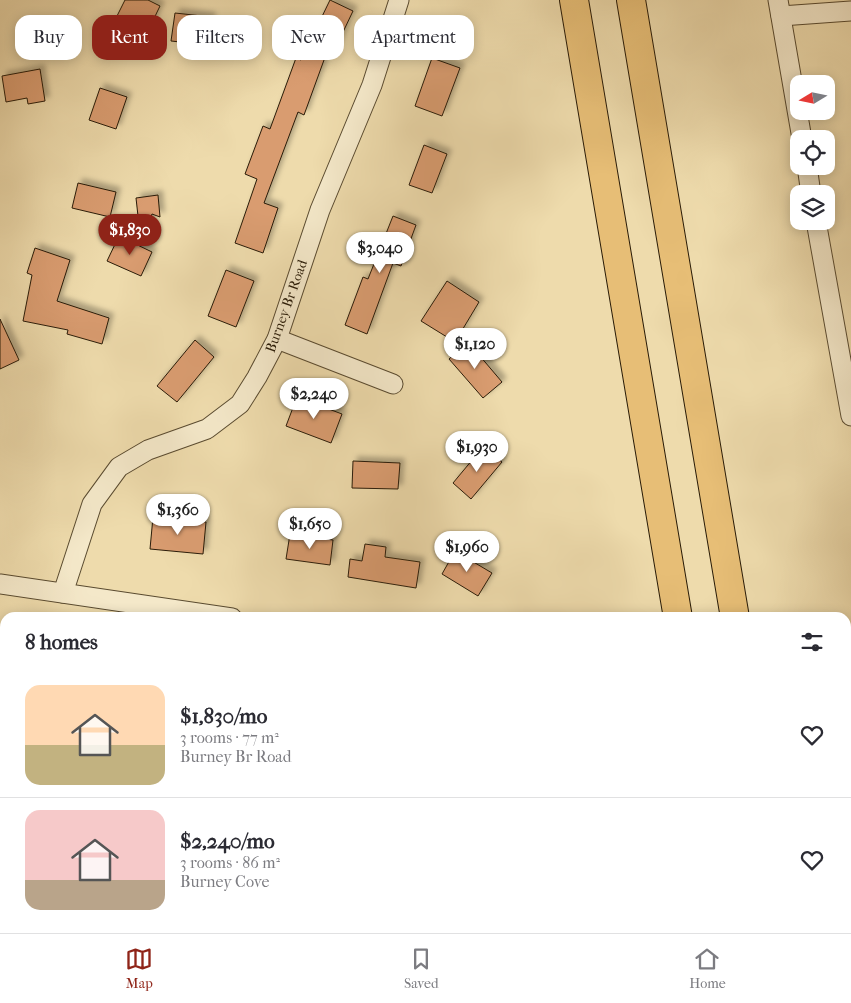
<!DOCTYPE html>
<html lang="en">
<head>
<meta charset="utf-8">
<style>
	body { margin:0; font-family:"IM FELL French Canon",serif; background:#f7f7f7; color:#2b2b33; height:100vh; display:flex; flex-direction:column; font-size:19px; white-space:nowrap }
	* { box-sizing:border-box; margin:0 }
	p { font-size:16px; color:#7c7c81 }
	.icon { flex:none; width:28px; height:28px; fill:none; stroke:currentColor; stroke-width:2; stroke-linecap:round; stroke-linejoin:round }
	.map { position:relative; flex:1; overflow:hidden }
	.details { position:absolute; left:0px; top:612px; width:851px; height:321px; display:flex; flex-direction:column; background:#fff; border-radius:15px 15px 0 0; box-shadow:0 2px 12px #0003 }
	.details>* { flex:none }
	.hud { position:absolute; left:15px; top:15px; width:500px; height:45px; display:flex; gap:10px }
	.needle { width:32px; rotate:260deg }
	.buttons { position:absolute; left:790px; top:75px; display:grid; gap:10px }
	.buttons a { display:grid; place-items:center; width:45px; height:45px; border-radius:10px; background:#fff; box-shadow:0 2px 12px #0003; font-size:25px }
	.price { position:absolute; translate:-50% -42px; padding:0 11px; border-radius:18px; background:#fff; color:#222; font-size:16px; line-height:32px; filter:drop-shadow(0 1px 2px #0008) }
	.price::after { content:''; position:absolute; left:50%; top:30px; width:15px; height:11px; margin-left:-8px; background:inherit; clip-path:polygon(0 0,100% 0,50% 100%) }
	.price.current { background:#8f2418; color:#fff }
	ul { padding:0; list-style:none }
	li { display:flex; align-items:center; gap:15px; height:125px; padding:0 25px }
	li+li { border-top:1px solid #e1e1e2 }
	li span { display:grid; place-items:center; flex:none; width:140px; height:100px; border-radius:15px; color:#555 }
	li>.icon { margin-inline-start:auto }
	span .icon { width:60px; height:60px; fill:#fffc; stroke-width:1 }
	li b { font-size:21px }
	h2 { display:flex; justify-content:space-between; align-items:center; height:60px; padding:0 25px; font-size:21px }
	.chip { padding:0 18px; border-radius:15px; background:#fff; box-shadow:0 2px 12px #0003; font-size:18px; line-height:45px }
	.chip.current { background:#8f2418; color:#fff }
	.menu { display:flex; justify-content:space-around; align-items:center; height:70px; border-top:1px solid #e1e1e2; background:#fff; font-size:14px; color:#7c7c81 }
	.menu a { display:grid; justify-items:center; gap:2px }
	.menu .current { color:#8f2418 }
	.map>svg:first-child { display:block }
</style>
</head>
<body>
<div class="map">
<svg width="851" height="933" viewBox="0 0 851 933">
	<defs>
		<filter id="shadow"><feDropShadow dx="4.5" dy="-4.5" stdDeviation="2.5" flood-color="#0004"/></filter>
	</defs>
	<rect width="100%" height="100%" fill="#eedbac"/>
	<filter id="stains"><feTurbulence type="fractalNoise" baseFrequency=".004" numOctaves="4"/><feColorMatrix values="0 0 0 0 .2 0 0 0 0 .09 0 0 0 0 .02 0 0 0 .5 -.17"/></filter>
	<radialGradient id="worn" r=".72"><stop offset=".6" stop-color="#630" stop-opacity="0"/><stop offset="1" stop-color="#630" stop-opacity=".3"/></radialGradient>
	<!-- green -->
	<polygon fill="#b2c18e" stroke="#6e6e4a" points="72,929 646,929 646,933 71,933"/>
	<!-- building -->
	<g fill="#d99c6f" stroke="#291b07" filter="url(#shadow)">
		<polygon points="125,0 148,0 160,6 146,35 115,20"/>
		<polygon points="330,0 353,11 334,51 328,49 304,115 298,112 264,203 278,208 263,253 235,243 257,179 245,174 263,126 270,129 296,58 301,60"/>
		<polygon points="175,13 211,17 208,45 171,41"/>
		<polygon points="432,58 460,68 442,116 415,106"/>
		<polygon points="40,69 45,101 28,104 27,98 6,102 2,76"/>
		<polygon points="100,88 127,97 116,129 89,120"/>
		<polygon points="424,145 447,154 432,193 409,185"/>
		<polygon points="78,183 116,192 110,217 72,208"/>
		<polygon points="158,195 160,217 152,214 141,243 136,198"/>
		<polygon points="393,216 416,225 401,266 393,263 367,334 345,325 363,277 368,279"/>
		<polygon points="119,236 152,252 141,276 107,261"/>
		<polygon points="35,248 70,260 57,301 109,318 102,344 67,334 68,330 23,321 32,275 27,273"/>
		<polygon points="226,270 254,281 236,327 208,316"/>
		<polygon points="447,281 479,302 455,342 421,321"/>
		<polygon points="0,319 19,360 0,369"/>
		<polygon points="195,340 214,357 177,402 157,386"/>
		<polygon points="468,342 502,382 483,398 449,359"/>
		<polygon points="297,397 342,414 331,443 286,426"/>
		<polygon points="483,447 502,462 471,499 453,483"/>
		<polygon points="353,461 400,463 398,489 352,488"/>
		<polygon points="153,517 206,522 203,554 150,549"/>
		<polygon points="290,534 333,540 330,565 286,559"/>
		<polygon points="365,544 386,547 385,557 420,562 416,588 348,577 350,559 362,561"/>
		<polygon points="455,551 492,573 478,596 442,574"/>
	</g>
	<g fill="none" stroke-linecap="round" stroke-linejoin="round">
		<!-- minor casing -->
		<g stroke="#5a4b30" stroke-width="21">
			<g id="minor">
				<polyline points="778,0 802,139"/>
				<polyline points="781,16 851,11"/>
				<polyline points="807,166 811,194"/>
				<polyline points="816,221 851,416"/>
				<polyline points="277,339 393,384"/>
				<polyline points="0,584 232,618"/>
				<polyline points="63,593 92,504 119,467 148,450 207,429 240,404 257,377 277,339 320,210 372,85 399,0"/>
			</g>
		</g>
		<!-- highway casing -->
		<g stroke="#291b07" stroke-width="30">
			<g id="highway">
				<polyline points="574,0 678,618"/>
				<polyline points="631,0 735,618"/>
				<polyline points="705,929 706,933"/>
				<polyline points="729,929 730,933"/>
				<polyline points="796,929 797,933"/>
			</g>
		</g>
		<!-- minor -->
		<use href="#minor" stroke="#f4e8c9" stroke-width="19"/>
		<!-- highway -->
		<use href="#highway" stroke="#e7be76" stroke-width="28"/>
	</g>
	<g text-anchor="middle" stroke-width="4" stroke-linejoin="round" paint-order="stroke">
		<!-- street labels -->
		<g font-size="14" fill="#291b07" stroke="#f4e8c9">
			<text transform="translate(286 306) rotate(-70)" y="5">Burney Br Road</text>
		</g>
	</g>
	<rect width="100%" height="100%" filter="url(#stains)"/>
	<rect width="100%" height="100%" fill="url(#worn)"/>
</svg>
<div class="buttons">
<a><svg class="needle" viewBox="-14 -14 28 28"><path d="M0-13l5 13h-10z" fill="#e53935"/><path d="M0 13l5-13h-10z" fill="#7c7c81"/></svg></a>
<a><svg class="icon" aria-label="locate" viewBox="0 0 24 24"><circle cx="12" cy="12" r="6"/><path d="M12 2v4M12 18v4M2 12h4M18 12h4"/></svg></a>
<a><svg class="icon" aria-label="layers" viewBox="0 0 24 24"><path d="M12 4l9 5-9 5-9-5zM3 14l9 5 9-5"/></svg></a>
</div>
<b class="price current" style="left:130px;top:256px">$1,830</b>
<b class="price" style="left:380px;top:274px">$3,040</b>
<b class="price" style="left:475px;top:370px">$1,120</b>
<b class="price" style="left:314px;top:420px">$2,240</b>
<b class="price" style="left:477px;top:473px">$1,930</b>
<b class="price" style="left:178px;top:536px">$1,360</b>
<b class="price" style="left:310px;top:550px">$1,650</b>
<b class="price" style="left:467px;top:573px">$1,960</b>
<div class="hud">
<a class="chip">Buy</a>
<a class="chip current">Rent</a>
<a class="chip">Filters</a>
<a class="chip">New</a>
<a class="chip">Apartment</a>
</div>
<section class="details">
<h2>8 homes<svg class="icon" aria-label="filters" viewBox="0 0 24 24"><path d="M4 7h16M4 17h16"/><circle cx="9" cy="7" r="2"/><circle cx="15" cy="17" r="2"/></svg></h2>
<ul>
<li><span style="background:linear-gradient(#ffd9b3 60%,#c2b280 0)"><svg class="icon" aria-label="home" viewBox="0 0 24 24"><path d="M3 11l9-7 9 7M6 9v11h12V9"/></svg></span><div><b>$1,830/mo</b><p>3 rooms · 77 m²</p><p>Burney Br Road</p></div><svg class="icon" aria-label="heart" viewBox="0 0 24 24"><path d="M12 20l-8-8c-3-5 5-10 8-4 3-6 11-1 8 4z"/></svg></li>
<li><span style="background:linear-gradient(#f6c9c9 70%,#b9a48a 0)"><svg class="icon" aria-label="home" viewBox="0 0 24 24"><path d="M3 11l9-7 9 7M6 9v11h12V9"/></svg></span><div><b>$2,240/mo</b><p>3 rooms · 86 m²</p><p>Burney Cove</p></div><svg class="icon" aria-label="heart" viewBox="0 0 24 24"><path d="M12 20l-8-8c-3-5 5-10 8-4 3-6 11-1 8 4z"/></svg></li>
</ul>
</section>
</div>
<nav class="menu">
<a class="current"><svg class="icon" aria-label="map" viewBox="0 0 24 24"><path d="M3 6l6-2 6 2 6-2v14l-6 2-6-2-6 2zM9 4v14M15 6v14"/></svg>Map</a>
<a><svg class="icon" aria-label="saved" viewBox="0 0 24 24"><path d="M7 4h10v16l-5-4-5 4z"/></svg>Saved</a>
<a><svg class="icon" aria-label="home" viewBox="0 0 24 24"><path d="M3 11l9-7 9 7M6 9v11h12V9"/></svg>Home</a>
</nav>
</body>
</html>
